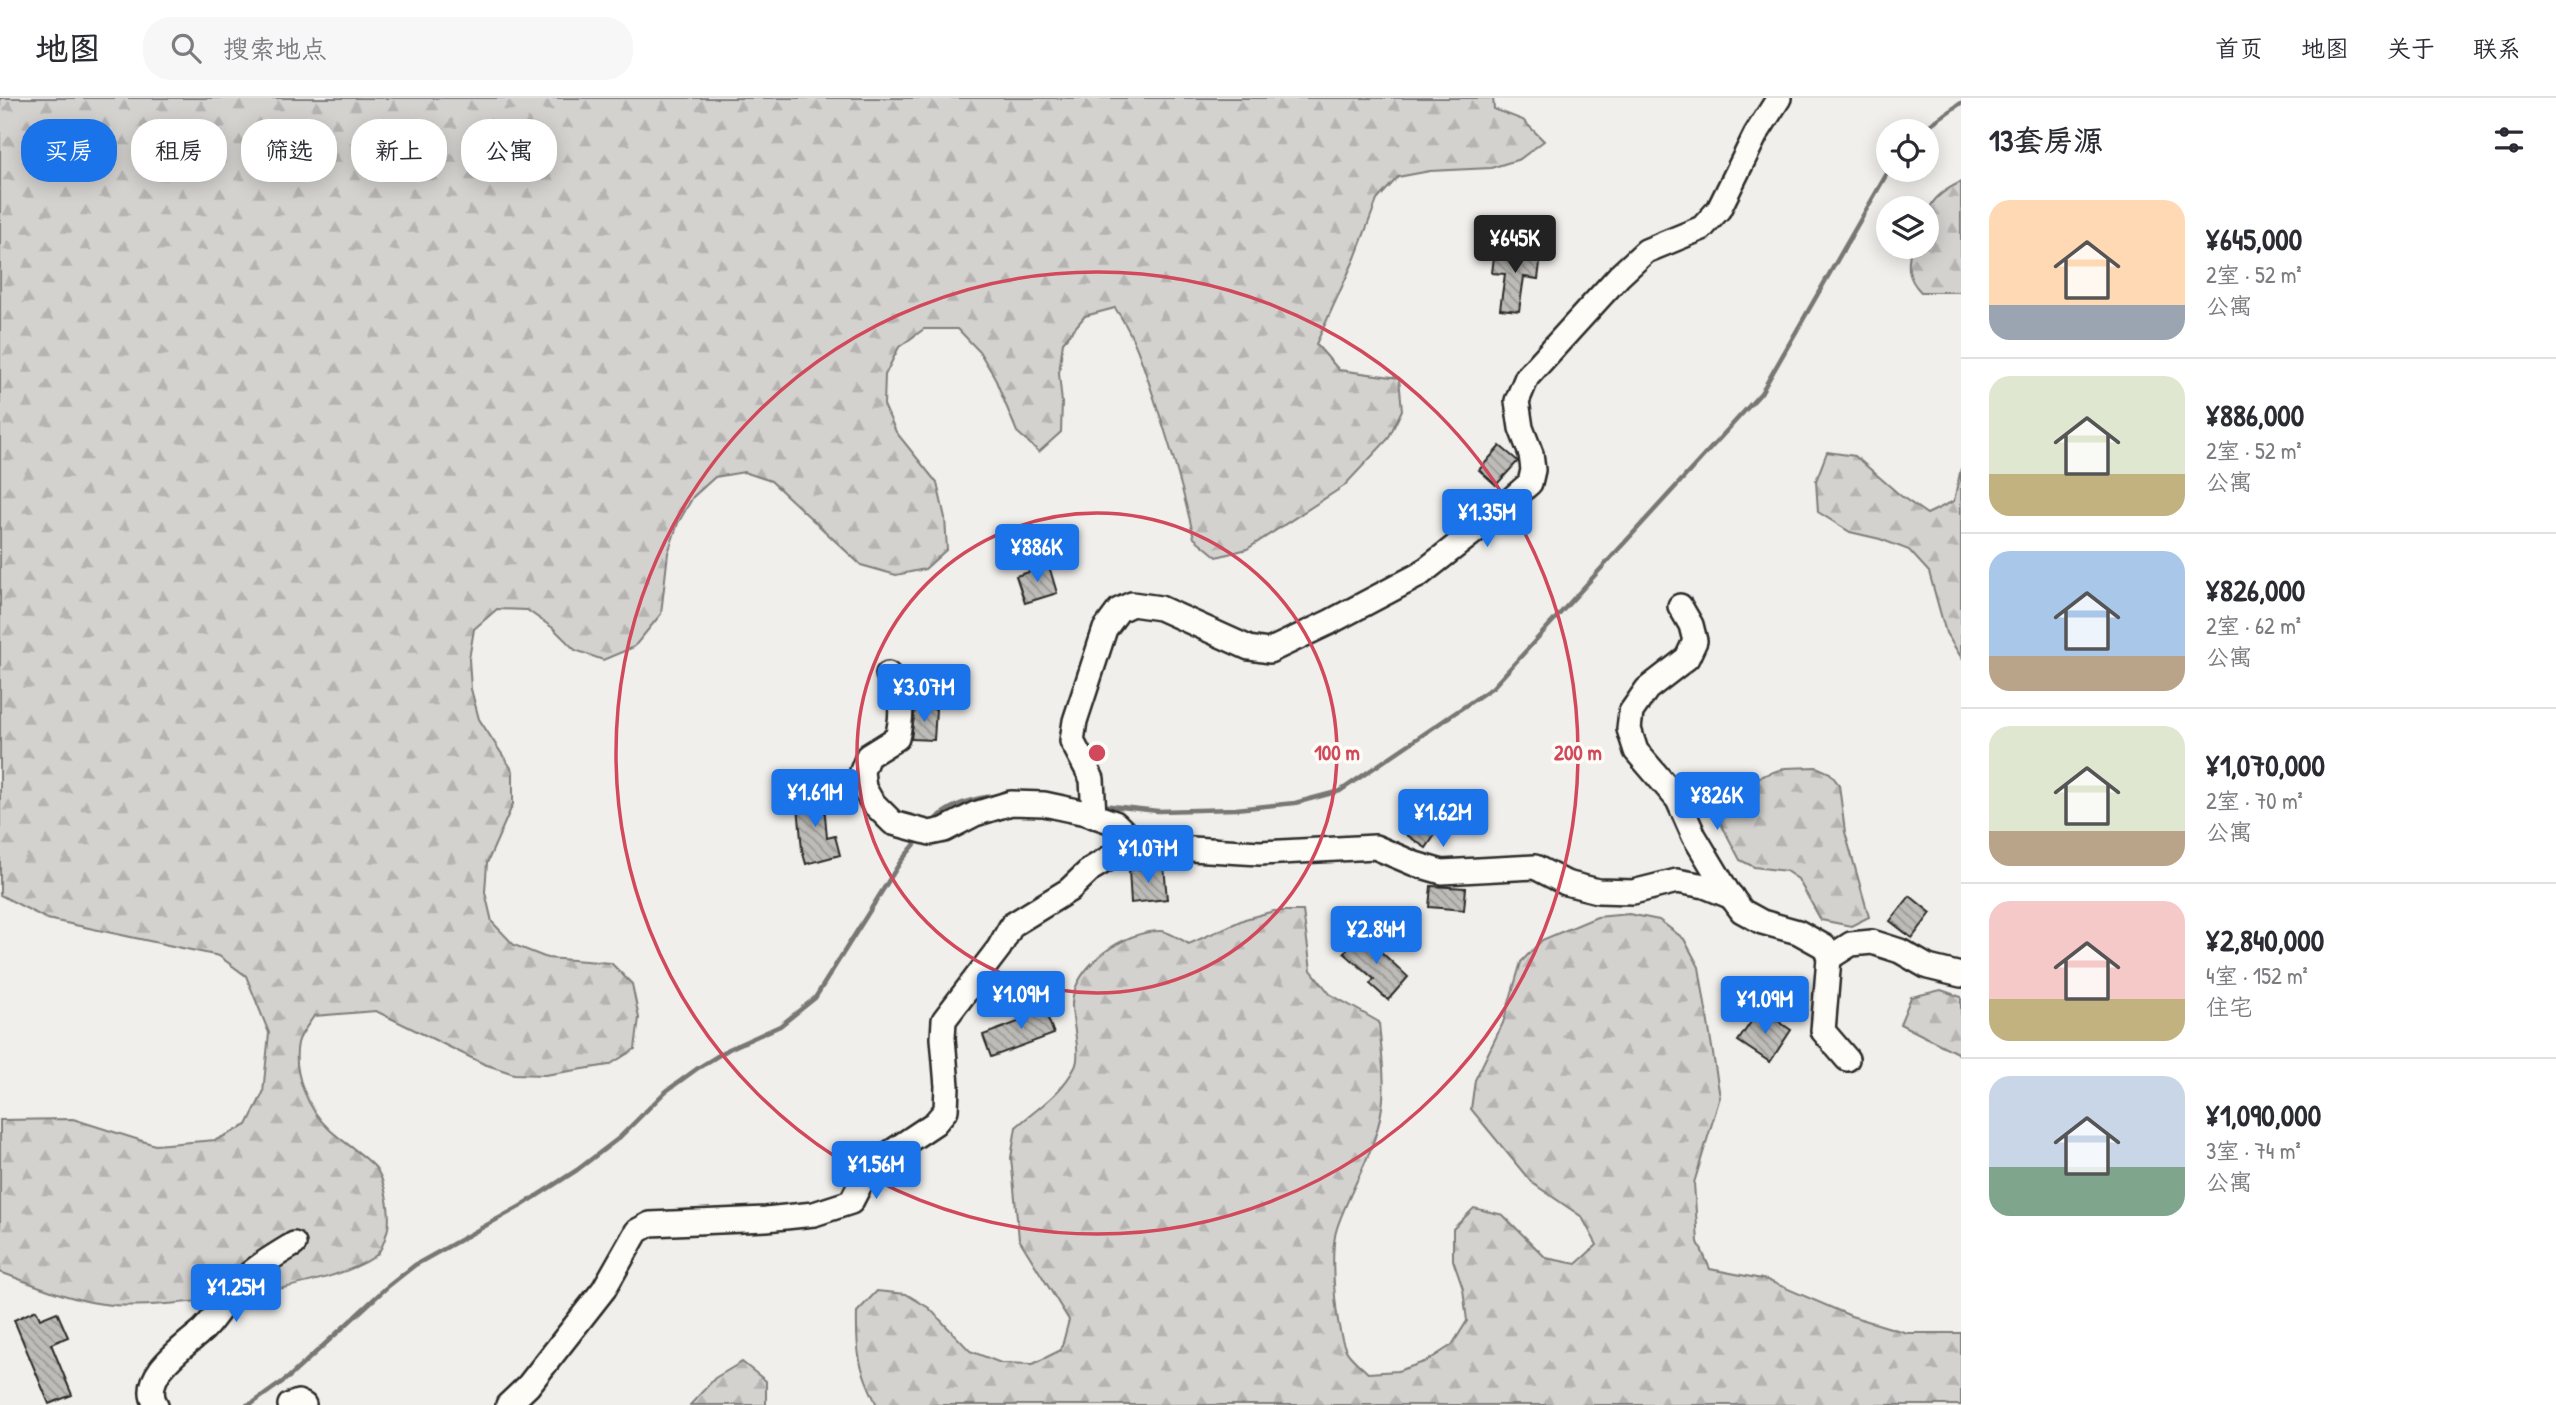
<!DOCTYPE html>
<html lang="zh">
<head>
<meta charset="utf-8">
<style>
	body { margin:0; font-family:"Patrick Hand","LXGW WenKai TC",sans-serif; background:#f7f7f7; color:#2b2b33; height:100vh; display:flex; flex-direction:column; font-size:26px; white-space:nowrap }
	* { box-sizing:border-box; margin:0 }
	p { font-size:23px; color:#7c7c81 }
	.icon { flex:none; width:38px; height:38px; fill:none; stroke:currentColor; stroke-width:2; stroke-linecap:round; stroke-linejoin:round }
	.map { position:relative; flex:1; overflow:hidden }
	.panel { display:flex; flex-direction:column; background:#fff; width:595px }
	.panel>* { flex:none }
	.hud { position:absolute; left:21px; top:21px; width:665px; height:63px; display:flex; gap:14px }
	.tools { position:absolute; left:1876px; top:21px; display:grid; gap:14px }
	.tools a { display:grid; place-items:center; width:63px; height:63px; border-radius:50%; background:#fff; box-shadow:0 4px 18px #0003; font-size:35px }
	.price { position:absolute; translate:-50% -60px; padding:0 16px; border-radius:7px; background:#1a73e8; color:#fff; font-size:23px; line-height:46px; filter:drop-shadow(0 2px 4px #0008) }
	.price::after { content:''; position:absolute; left:50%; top:42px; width:21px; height:16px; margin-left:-10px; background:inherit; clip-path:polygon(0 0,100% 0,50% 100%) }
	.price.active { background:#222; color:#fff }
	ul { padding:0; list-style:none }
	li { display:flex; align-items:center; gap:21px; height:175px; padding:0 28px }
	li+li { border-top:2px solid #e1e1e2 }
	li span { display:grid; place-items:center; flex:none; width:196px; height:140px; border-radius:21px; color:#555 }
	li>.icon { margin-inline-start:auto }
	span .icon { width:84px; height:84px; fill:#fffc; stroke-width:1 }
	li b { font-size:30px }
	h2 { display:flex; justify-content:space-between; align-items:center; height:84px; padding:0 28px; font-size:30px }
	.chip { padding:0 24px; border-radius:28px; background:#fff; box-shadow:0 4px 18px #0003; font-size:24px; line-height:63px }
	.chip.active { background:#1a73e8; color:#fff }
	header { display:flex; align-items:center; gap:42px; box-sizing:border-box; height:98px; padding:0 35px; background:#fff; border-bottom:2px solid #e1e1e2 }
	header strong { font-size:33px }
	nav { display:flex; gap:38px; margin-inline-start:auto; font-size:24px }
	.search { width:490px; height:63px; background:#f7f7f7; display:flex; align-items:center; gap:18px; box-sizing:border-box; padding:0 24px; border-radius:28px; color:#7c7c81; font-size:26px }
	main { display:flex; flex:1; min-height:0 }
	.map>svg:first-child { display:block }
</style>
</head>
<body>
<header>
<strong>地图</strong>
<div class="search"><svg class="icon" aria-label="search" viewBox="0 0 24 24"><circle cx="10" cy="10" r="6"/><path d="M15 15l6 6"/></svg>搜索地点</div>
<nav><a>首页</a><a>地图</a><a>关于</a><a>联系</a></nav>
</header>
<main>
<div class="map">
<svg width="1961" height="1307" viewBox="0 0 1961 1307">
	<defs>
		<pattern id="forest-firs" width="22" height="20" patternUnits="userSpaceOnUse" patternTransform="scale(1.75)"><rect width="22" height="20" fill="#d3d2cf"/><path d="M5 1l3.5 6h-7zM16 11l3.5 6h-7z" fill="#b5b4b2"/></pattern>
		<pattern id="building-back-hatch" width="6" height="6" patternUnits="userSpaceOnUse" patternTransform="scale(1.75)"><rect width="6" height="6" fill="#bdbcb8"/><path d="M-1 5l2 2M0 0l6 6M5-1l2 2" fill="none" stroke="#9a9996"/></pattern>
	</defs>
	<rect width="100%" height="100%" fill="#f0efeb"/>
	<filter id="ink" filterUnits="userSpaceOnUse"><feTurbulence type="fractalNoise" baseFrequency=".0143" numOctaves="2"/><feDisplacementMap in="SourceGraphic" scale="14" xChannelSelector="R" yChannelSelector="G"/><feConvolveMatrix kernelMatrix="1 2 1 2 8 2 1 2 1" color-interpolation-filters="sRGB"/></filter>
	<g filter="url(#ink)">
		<!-- forest -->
		<g fill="url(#forest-firs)" stroke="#7f7e7d" stroke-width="2">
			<path d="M0,0H1493L1494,11L1523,22L1544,43L1520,61L1491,70L1430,73L1398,79L1377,102L1355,160L1316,246L1339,272L1399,280L1402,312L1388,341L1344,388L1247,451L1217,459L1194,440C1183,390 1169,343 1152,294C1141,261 1135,239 1115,210L1085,218L1063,244L1059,275L1062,305L1061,334L1039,354L1017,334L994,278L979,253L958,231H924L899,249L885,277L884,307L896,334L937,385L945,420L947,451L925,471L896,477L861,467L771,383L744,374L715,379L693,399L678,425L668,455L661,516L634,549L603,562L575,552L553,530L527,512L497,511L474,531L469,561L471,591L479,621L513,673V706L487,765L485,794L492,824L514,847L547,860L611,865L632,886L639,920L635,951L609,967L545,977L514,976L484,966L376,913L314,918C309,926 300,936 298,945C292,974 308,1012 330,1032C344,1045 362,1055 375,1069C385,1081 391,1115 388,1130C386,1138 381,1154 375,1158C332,1191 167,1211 112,1207C73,1204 36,1187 0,1174V1022L73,1021L155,1047L216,1042L247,1027L263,995L269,935L246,878L219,858L47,821L0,797Z"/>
			<path d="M1961,84V194H1921C1907,180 1907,169 1911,150L1927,149C1927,112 1925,101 1961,84Z"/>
			<polygon points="1827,354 1855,358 1901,398 1927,416 1954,403 1961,370 1961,559 1946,535 1929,474 1909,452 1880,441 1850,434 1818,414 1816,383"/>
			<polygon points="1816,669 1830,675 1839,687 1845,734 1869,819 1851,828 1821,822 1798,781 1786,773 1754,769 1740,762 1718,720 1716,704 1724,691 1785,670"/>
			<path d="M1274,813H1303L1311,872L1330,896L1379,924C1381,954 1387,986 1381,1015C1374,1056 1350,1091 1337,1130C1329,1153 1335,1229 1346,1252C1350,1260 1361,1268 1368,1275L1398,1273L1427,1263L1452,1247L1467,1223L1463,1191L1453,1162V1131L1474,1110L1503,1117L1546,1160L1576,1166L1597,1147L1582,1119L1531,1084L1471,1011L1475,982L1503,925L1521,864L1542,842L1597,819L1629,816L1659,822L1684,841L1699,869L1720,999L1694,1085L1698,1144L1710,1171L1767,1182L1851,1218L1907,1235H1961V1307H877C859,1270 856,1256 857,1214L877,1193L906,1196L929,1210L970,1253L1001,1265L1033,1266L1061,1252L1069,1222L1019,1141L1011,1060L1016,1029C1037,1011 1062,995 1075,969C1082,955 1071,922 1072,905C1074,868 1124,833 1160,833C1169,833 1181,842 1189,846L1245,821Z"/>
			<polygon points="1941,892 1961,899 1961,957 1900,926 1911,899"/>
			<polygon points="742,1264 766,1283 766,1307 690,1307 715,1280"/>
		</g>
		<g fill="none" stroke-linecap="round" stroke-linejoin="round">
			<!-- stream -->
			<g stroke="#777775" stroke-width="4.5">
				<polyline points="1921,33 1961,5"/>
				<polyline points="1102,707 1158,713 1236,711 1295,705 1340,693 1493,589 1761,295 1889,72"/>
				<path d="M932,725C949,705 978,699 1003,697"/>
				<polyline points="247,1307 253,1305 289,1279 386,1190 415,1167 521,1108 577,1072 619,1040 665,994 698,970 729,951 780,928 815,900 901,763 920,740"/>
			</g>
		</g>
		<!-- building -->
		<g fill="url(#building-back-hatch)" stroke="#2b2b2b" stroke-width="2">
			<polygon points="1495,151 1541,157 1538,181 1524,179 1519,213 1500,211 1505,176 1492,175"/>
			<polygon points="1500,348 1518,363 1496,387 1479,372"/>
			<polygon points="1049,468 1057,495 1025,505 1016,478"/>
			<polygon points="915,610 936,611 934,642 911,641"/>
			<polygon points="823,694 827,740 835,738 840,757 806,766 802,752 797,697"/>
			<polygon points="1413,709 1441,728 1426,750 1398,731"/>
			<polygon points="1164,768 1167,801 1131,805 1129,772"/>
			<polygon points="1431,788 1466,790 1464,812 1429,809"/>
			<polygon points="1910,798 1931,815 1912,840 1890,823"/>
			<polygon points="1361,835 1408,879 1388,902 1370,886 1374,881 1344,855"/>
			<polygon points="1041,902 1054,936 991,959 983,937 1026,921 1021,909"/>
			<polygon points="1760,911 1791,932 1770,964 1738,943"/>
			<polygon points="36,1212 40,1221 57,1214 68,1239 51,1246 72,1297 49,1306 14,1222"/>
		</g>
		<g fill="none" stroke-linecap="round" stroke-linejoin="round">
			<!-- minor casing -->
			<g stroke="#2b2b2b" stroke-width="28">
				<g id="minor">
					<polyline points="1680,508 1691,527 1695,543 1687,560 1647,591 1631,614 1629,631 1636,653 1678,702 1694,738 1727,793 1742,813 1762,824 1798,834 1825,849 1829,860 1823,933 1847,961"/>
					<path d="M888,576C903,596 903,616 897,640L868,658L862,673L864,690L872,704L893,725L930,735L944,732L975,716L1011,705L1044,706L1086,715L1115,725L1144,753"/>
					<polyline points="1094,718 1092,681 1072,643 1075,623 1105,531 1119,512 1132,506 1160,510 1249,550 1269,553 1330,524 1419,477 1475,433 1530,385 1533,372 1531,356 1521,330 1517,303 1527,279 1619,178 1646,153 1702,130 1719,111 1756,36 1779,0"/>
					<polyline points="1829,860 1851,846 1872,844 1900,853 1928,869 1961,877"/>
					<path d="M156,1307C138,1278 186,1248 204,1231C218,1217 227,1198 241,1184C255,1169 276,1157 294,1146"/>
					<polyline points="290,1307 298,1304 304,1307"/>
					<polyline points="508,1307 528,1288 604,1191 637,1133 650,1126 766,1121 814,1116 851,1104 863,1081 884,1059 935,1025 946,1012 947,988 943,940 944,922 999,850 1012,827 1069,792 1091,771 1114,757 1174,750 1260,755 1375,749 1415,766 1442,774 1535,769 1566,785 1598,793 1633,794 1677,783 1705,788 1732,799"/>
				</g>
			</g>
			<!-- minor -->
			<use href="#minor" stroke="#fdfcf7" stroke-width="23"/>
		</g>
	</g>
	<!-- distance rings -->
	<g fill="none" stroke="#d1495b" stroke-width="3.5">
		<circle cx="1097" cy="655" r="240"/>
		<circle cx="1097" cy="655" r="481"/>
	</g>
	<circle cx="1097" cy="655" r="10" fill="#d1495b" stroke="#fdfcf7" stroke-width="3.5"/>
	<g font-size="21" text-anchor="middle" font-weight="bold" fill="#d1495b" stroke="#fdfcf7" stroke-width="7" stroke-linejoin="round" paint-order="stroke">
		<text x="1337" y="662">100 m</text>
		<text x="1578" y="662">200 m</text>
	</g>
</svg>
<div class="tools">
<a><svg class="icon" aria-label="locate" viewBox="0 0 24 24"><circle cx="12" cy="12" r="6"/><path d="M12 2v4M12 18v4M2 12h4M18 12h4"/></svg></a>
<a><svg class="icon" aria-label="layers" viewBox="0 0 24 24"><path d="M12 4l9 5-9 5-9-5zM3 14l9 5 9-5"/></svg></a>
</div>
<b class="price active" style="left:1515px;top:177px">¥645K</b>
<b class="price" style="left:1487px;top:451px">¥1.35M</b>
<b class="price" style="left:1037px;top:486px">¥886K</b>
<b class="price" style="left:924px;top:626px">¥3.07M</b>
<b class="price" style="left:815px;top:731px">¥1.61M</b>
<b class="price" style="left:1717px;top:734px">¥826K</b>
<b class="price" style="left:1443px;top:751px">¥1.62M</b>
<b class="price" style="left:1148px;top:787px">¥1.07M</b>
<b class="price" style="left:1376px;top:868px">¥2.84M</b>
<b class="price" style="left:1021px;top:933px">¥1.09M</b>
<b class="price" style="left:1765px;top:938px">¥1.09M</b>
<b class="price" style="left:876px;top:1103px">¥1.56M</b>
<b class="price" style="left:236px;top:1226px">¥1.25M</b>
<div class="hud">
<a class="chip active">买房</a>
<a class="chip">租房</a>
<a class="chip">筛选</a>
<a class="chip">新上</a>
<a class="chip">公寓</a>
</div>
</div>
<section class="panel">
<h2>13套房源<svg class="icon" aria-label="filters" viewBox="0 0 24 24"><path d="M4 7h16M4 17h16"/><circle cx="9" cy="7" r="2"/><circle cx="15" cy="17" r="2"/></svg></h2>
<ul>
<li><span style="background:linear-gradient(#ffd9b3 75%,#9aa5b1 0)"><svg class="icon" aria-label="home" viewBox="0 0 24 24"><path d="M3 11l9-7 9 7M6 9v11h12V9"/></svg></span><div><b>¥645,000</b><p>2室 · 52 m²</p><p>公寓</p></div></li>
<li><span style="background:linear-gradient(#dfe7d0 70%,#c2b280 0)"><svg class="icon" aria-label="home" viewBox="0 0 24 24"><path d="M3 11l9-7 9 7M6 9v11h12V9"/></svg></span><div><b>¥886,000</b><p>2室 · 52 m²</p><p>公寓</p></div></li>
<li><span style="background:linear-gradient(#a9c7e8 75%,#b9a48a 0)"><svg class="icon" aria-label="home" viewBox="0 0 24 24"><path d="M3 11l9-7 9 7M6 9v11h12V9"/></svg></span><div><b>¥826,000</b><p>2室 · 62 m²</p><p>公寓</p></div></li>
<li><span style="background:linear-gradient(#dfe7d0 75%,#b9a48a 0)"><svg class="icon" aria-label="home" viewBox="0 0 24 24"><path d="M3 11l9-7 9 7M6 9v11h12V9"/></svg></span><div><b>¥1,070,000</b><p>2室 · 70 m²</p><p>公寓</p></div></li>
<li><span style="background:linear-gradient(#f6c9c9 70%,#c2b280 0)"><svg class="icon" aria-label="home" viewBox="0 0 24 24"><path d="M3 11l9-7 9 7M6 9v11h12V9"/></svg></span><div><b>¥2,840,000</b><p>4室 · 152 m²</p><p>住宅</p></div></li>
<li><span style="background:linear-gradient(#c9d6e8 65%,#7fa58c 0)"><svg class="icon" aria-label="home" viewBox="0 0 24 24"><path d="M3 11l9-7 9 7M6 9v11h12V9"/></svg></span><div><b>¥1,090,000</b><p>3室 · 74 m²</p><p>公寓</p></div></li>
</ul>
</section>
</main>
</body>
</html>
